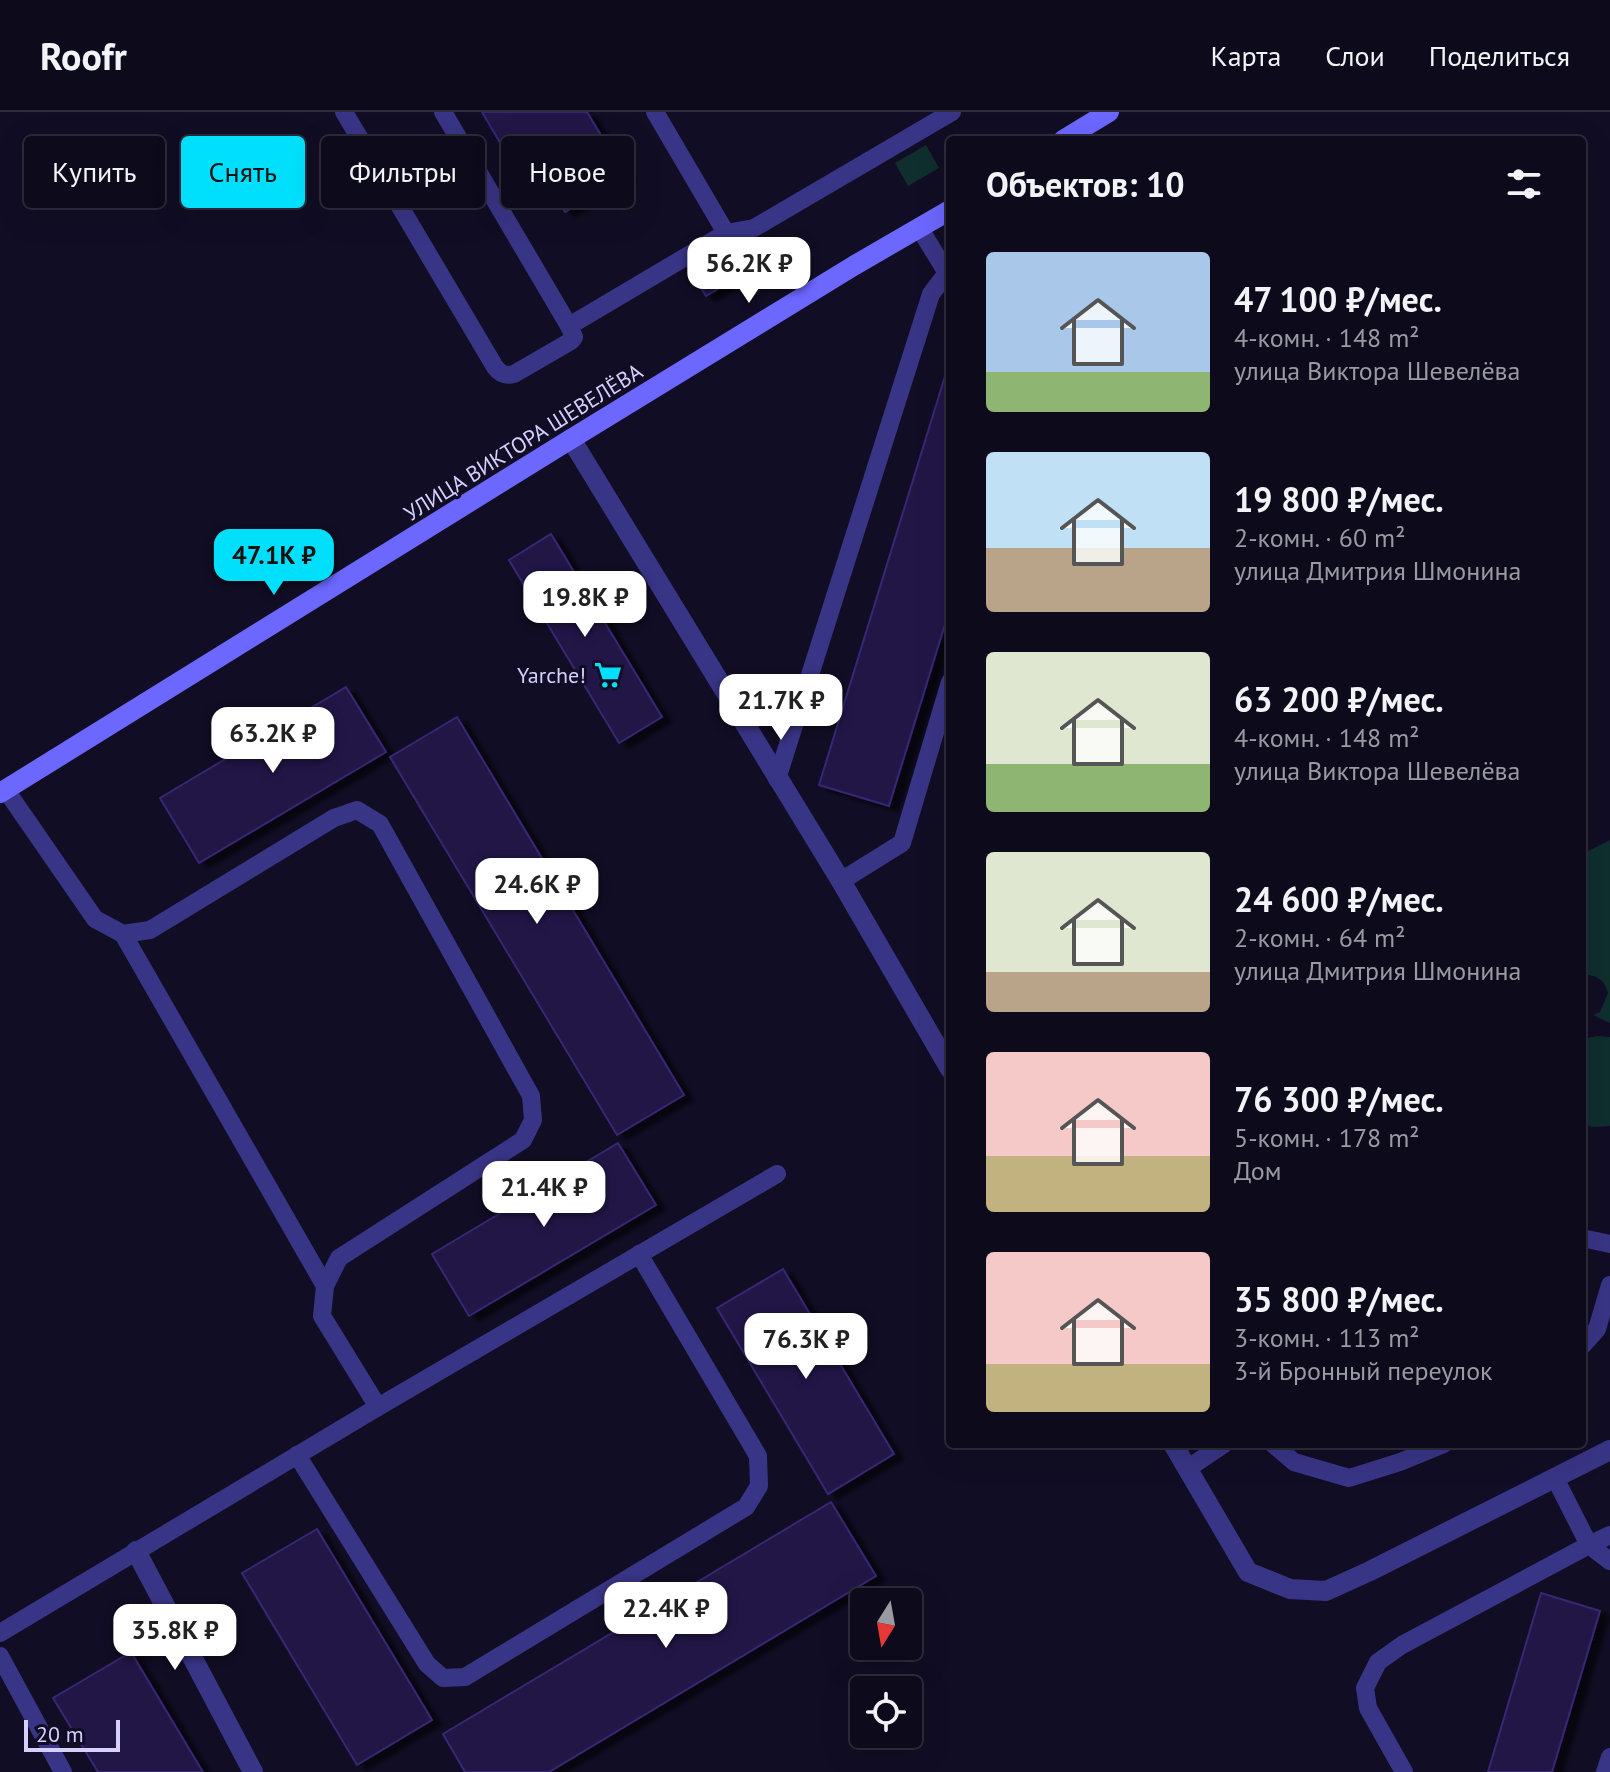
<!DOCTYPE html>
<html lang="ru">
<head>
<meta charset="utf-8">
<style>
	body { margin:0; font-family:"PT Sans",sans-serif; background:#161324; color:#f1f3f6; height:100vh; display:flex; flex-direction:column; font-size:30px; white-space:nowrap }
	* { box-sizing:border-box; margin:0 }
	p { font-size:26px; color:#9a9aa3 }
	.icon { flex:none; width:44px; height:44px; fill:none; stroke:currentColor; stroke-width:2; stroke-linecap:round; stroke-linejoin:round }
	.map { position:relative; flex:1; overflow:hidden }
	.side { position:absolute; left:946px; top:24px; width:640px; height:1312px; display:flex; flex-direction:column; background:#0d0a1b; border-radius:8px; box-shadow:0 8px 32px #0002,0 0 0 2px #2d2b3a }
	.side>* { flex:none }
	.guide { position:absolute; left:24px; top:24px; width:760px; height:72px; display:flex; gap:16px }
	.needle { width:52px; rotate:191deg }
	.buttons { position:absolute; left:850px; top:1476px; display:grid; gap:16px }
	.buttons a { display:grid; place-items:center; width:72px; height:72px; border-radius:8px; background:#0d0a1b; box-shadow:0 8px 32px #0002,0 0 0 2px #2d2b3a; font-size:40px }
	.scale { position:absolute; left:24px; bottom:20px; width:96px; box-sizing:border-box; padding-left:8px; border:4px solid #d6d0ff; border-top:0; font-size:22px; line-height:28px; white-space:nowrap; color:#d6d0ff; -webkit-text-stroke:6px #110d24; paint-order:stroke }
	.price { position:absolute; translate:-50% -68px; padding:0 18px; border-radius:16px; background:#fff; color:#222; font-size:26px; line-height:52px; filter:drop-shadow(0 2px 4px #0008) }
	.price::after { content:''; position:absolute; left:50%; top:48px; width:24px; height:18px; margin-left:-12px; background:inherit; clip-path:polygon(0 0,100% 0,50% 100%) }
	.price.on { background:#00dffb; color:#111 }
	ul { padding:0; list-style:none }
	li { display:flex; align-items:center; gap:24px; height:200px; padding:0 40px }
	li span { display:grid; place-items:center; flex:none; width:224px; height:160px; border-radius:8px; color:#555 }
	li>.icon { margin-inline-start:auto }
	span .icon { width:96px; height:96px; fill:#fffc; stroke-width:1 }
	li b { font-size:34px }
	h2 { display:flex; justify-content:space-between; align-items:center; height:96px; padding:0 40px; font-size:34px }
	.chip { padding:0 28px; border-radius:8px; background:#0d0a1b; box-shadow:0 8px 32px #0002,0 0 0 2px #2d2b3a; font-size:28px; line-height:72px }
	.chip.on { background:#00dffb; color:#111 }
	header { display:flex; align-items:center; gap:48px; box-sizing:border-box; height:112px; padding:0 40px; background:#0d0a1b; border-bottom:2px solid #2d2b3a }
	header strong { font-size:38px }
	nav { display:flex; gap:44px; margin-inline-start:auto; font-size:28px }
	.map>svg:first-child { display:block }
</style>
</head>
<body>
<header>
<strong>Roofr</strong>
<nav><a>Карта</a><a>Слои</a><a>Поделиться</a></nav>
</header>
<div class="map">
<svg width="1610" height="1660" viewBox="0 0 1610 1660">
	<defs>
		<filter id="shadow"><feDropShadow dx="9" dy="5" stdDeviation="2" flood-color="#0009"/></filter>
	</defs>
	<rect width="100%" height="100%" fill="#110d24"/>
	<!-- green -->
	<g fill="#0f2e2e">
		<polygon points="926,33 939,56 908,74 895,51"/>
		<path d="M1610,728V911L1593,903L1600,900L1608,881C1604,867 1596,863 1582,862V837L1588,812L1582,810V744L1588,739Z"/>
		<polygon points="1597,924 1610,925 1610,1014 1594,1015 1582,1013 1582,931 1583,927"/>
	</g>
	<!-- building -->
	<g fill="#211746" stroke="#382874" stroke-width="2" filter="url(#shadow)">
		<polygon points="482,0 587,0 626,65 565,100 534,47 516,58"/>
		<polygon points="721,136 738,165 706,184 688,155"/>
		<polygon points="773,140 782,155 759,169 750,153"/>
		<polygon points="950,248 950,496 889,694 819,673"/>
		<polygon points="551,422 662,605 619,631 509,448"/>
		<polygon points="346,575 386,640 199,751 160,686"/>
		<polygon points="457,605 684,983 617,1023 390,645"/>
		<polygon points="618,1031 656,1093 469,1204 432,1142"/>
		<polygon points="783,1157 894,1342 828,1382 717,1196"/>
		<polygon points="831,1390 876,1464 549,1660 465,1660 443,1622"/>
		<polygon points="317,1417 432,1608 357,1653 242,1461"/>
		<polygon points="1541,1481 1600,1499 1552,1660 1488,1660"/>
		<polygon points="131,1540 203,1660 98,1660 53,1586"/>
	</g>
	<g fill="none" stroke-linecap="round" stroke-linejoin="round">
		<!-- lane -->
		<g stroke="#393586" stroke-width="18">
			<path d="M344,0L495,255C500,262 505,264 514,262L571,229L574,225L569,214L726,121L754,116L952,0"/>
			<polyline points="443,0 569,214"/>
			<polyline points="655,0 726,121"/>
			<polyline points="920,117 947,161"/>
			<polyline points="777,667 931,182 947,161 950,160"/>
			<polyline points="6,678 95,807 123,822 150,818 334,706 357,698 380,712 531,984 533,1008 523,1028 339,1146 325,1174 322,1204 378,1295"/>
			<polyline points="841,769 902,731 950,570"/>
			<polyline points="123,822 325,1174"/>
			<polyline points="1582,1126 1610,1132"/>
			<polyline points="1582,1234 1597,1217 1610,1173"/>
			<polyline points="1273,1332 1294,1350 1349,1366 1400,1350 1444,1332"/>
			<polyline points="297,1343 427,1552 443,1566 465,1565 746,1395 759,1374 758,1344 639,1142"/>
			<polyline points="1187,1357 1224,1332"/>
			<polyline points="1555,1366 1589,1433 1610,1449"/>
			<polyline points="0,1521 378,1295 777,1062"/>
			<polyline points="0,1544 63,1660"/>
			<polyline points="1404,1660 1368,1596 1365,1576 1378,1550 1402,1533 1589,1433 1610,1423"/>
			<polyline points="1605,1660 1610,1645"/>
		</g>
		<!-- street -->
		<g stroke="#393586" stroke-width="20">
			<polyline points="571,327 841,769 950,957"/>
			<polyline points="1173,1332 1248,1460 1290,1477 1326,1479 1370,1459 1610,1338"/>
			<polyline points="136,1439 253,1660"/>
		</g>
		<!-- secondary -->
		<g stroke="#6c67ff" stroke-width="20">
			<polyline points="1063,28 1109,0"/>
			<polyline points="0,681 571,327 855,153 950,98"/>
		</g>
	</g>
	<!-- icons -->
	<defs>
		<g id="supermarket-bare" transform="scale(2.16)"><path d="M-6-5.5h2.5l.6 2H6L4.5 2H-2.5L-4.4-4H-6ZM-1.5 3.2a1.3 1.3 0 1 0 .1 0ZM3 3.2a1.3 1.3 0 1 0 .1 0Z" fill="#00dffb" stroke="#110d24" stroke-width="2.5" paint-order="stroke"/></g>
	</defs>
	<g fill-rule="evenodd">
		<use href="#supermarket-bare" x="608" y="563"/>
	</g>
	<g text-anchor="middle" stroke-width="6" stroke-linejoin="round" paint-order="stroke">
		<!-- street labels -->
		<g font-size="22" fill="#d6d0ff" stroke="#110d24">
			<text transform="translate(523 330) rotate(-32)" y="8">УЛИЦА ВИКТОРА ШЕВЕЛЁВА</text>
		</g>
		<!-- poi labels -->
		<g font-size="22" fill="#d6d0ff" stroke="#110d24" text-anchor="end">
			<text x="586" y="571">Yarche!</text>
		</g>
	</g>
</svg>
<div class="buttons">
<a><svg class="needle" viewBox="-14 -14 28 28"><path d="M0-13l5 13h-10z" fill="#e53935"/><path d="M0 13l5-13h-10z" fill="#9a9aa3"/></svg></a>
<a><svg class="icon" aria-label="locate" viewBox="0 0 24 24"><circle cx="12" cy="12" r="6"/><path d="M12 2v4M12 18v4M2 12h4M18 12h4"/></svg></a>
</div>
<div class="scale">20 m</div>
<b class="price" style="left:749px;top:193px">56.2K ₽</b>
<b class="price on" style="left:274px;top:485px">47.1K ₽</b>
<b class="price" style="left:585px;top:527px">19.8K ₽</b>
<b class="price" style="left:781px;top:630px">21.7K ₽</b>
<b class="price" style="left:273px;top:663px">63.2K ₽</b>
<b class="price" style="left:537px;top:814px">24.6K ₽</b>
<b class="price" style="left:544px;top:1117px">21.4K ₽</b>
<b class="price" style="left:806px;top:1269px">76.3K ₽</b>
<b class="price" style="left:666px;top:1538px">22.4K ₽</b>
<b class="price" style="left:175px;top:1560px">35.8K ₽</b>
<div class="guide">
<a class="chip">Купить</a>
<a class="chip on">Снять</a>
<a class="chip">Фильтры</a>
<a class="chip">Новое</a>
</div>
<section class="side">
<h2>Объектов: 10<svg class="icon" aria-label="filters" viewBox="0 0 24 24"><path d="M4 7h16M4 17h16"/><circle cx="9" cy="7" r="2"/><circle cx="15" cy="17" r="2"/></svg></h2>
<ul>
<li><span style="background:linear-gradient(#a9c7e8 75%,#8fb573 0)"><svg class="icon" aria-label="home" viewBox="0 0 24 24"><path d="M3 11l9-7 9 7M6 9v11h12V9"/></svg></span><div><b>47 100 ₽/мес.</b><p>4-комн. · 148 m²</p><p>улица Виктора Шевелёва</p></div></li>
<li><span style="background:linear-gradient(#bfe0f5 60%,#b9a48a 0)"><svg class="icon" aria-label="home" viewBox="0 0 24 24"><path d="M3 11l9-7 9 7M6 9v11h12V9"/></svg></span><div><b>19 800 ₽/мес.</b><p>2-комн. · 60 m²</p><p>улица Дмитрия Шмонина</p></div></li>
<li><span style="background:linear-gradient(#dfe7d0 70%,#8fb573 0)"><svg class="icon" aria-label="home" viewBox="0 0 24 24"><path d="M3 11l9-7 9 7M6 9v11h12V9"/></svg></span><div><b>63 200 ₽/мес.</b><p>4-комн. · 148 m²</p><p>улица Виктора Шевелёва</p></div></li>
<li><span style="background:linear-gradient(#dfe7d0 75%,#b9a48a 0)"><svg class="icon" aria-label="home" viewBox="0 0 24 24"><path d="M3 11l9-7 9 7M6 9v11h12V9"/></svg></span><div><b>24 600 ₽/мес.</b><p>2-комн. · 64 m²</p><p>улица Дмитрия Шмонина</p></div></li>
<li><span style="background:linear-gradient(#f6c9c9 65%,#c2b280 0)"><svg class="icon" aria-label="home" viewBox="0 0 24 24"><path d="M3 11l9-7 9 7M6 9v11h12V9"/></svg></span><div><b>76 300 ₽/мес.</b><p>5-комн. · 178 m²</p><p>Дом</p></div></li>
<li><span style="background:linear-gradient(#f6c9c9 70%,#c2b280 0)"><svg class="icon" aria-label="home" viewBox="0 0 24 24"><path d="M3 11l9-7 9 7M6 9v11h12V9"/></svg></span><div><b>35 800 ₽/мес.</b><p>3-комн. · 113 m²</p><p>3-й Бронный переулок</p></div></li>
</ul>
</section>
</div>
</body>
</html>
